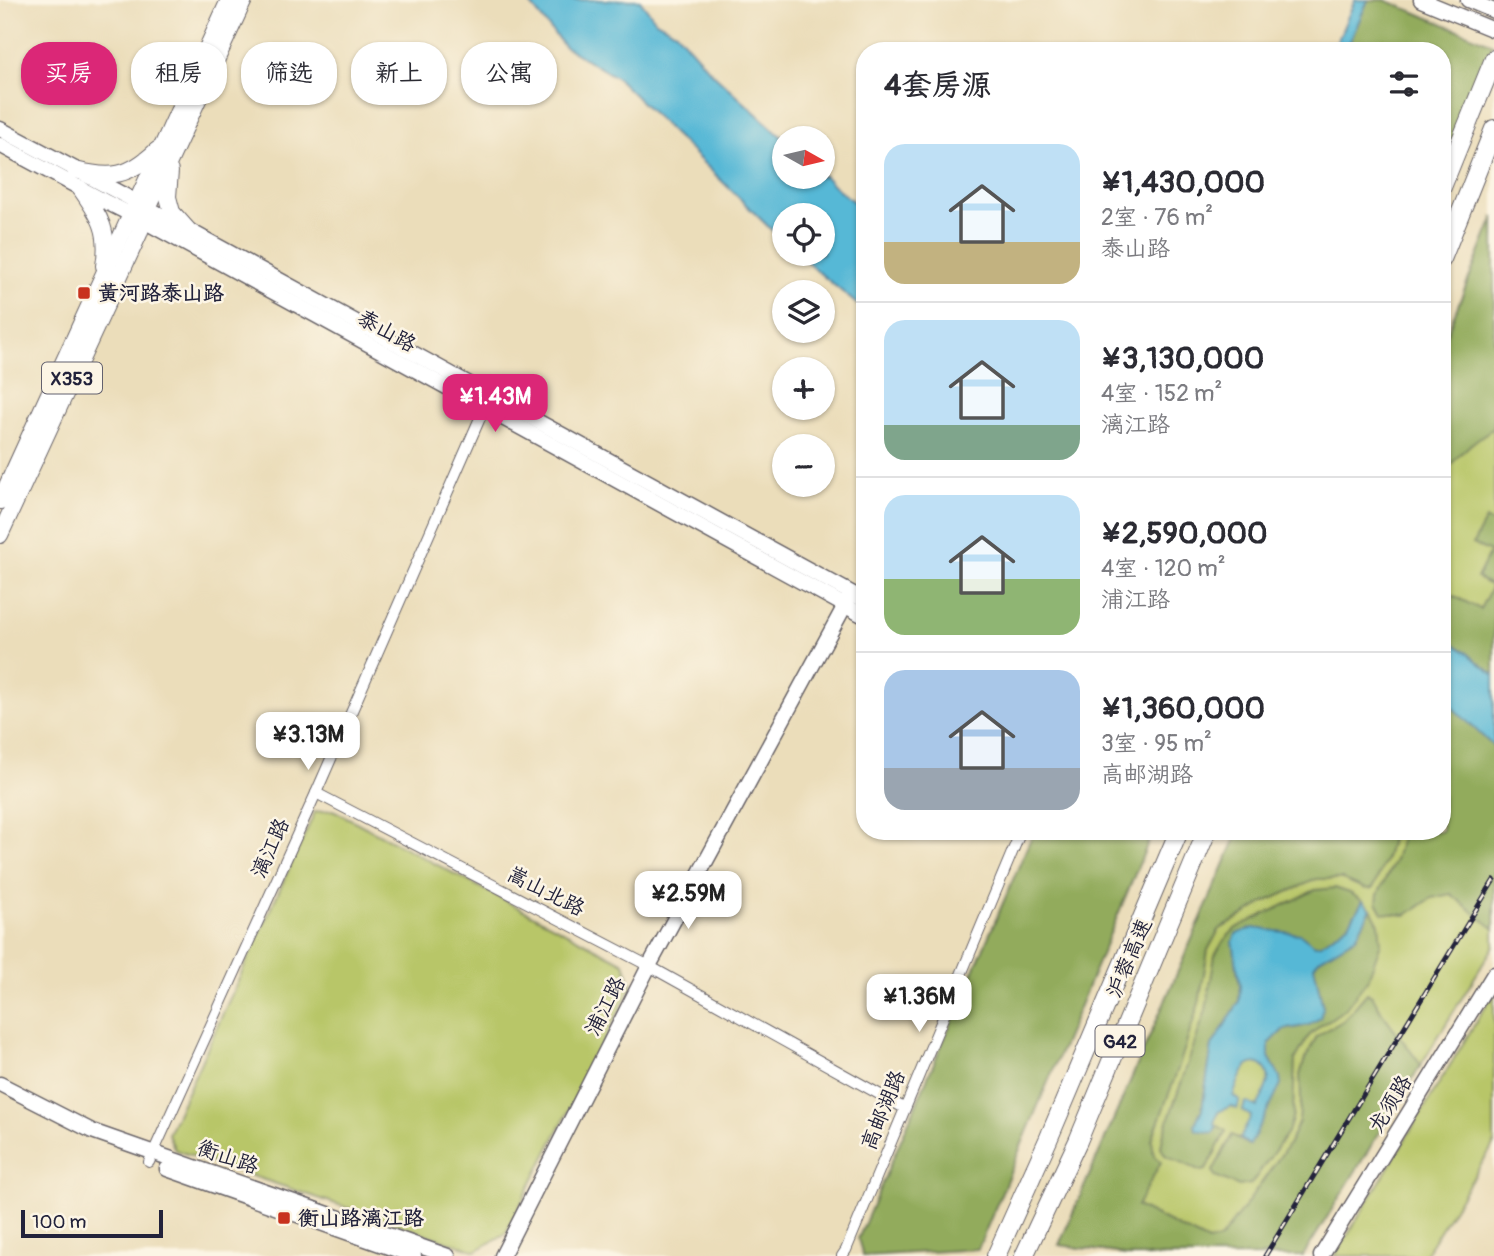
<!DOCTYPE html>
<html lang="zh">
<head>
<meta charset="utf-8">
<style>
	body { margin:0; font-family:Pangolin,"LXGW WenKai TC",sans-serif; background:#f2f2f3; color:#2b2b33; height:100vh; display:flex; flex-direction:column; font-size:26px; white-space:nowrap }
	* { box-sizing:border-box; margin:0 }
	p { font-size:23px; color:#7c7c81 }
	.icon { flex:none; width:38px; height:38px; fill:none; stroke:currentColor; stroke-width:2; stroke-linecap:round; stroke-linejoin:round }
	.map { position:relative; flex:1; overflow:hidden }
	.drawer { position:absolute; left:856px; top:42px; width:595px; height:798px; display:flex; flex-direction:column; background:#fff; border-radius:28px; box-shadow:0 2px 5px #0004 }
	.drawer>* { flex:none }
	.hud { position:absolute; left:21px; top:42px; width:665px; height:63px; display:flex; gap:14px }
	.needle { width:46px; rotate:98deg }
	.fabs { position:absolute; left:772px; top:126px; display:grid; gap:14px }
	.fabs a { display:grid; place-items:center; width:63px; height:63px; border-radius:50%; background:#fff; box-shadow:0 2px 5px #0004; font-size:35px }
	.scale { position:absolute; left:21px; bottom:18px; width:142px; box-sizing:border-box; padding-left:7px; border:4px solid #22223b; border-top:0; font-size:19px; line-height:24px; white-space:nowrap; color:#22223b; -webkit-text-stroke:5px #fcf5e5; paint-order:stroke }
	.price { position:absolute; translate:-50% -60px; padding:0 16px; border-radius:14px; background:#fff; color:#222; font-size:23px; line-height:46px; filter:drop-shadow(0 2px 4px #0008) }
	.price::after { content:''; position:absolute; left:50%; top:42px; width:21px; height:16px; margin-left:-10px; background:inherit; clip-path:polygon(0 0,100% 0,50% 100%) }
	.price.current { background:#db2777; color:#fff }
	ul { padding:0; list-style:none }
	li { display:flex; align-items:center; gap:21px; height:175px; padding:0 28px }
	li+li { border-top:2px solid #e1e1e2 }
	li span { display:grid; place-items:center; flex:none; width:196px; height:140px; border-radius:21px; color:#555 }
	li>.icon { margin-inline-start:auto }
	span .icon { width:84px; height:84px; fill:#fffc; stroke-width:1 }
	li b { font-size:30px }
	h2 { display:flex; justify-content:space-between; align-items:center; height:84px; padding:0 28px; font-size:30px }
	.tag { padding:0 24px; border-radius:28px; background:#fff; box-shadow:0 2px 5px #0004; font-size:24px; line-height:63px }
	.tag.current { background:#db2777; color:#fff }
	.map>svg:first-child { display:block }
</style>
</head>
<body>
<div class="map">
<svg width="1494" height="1256" viewBox="0 0 1494 1256">
	<rect width="100%" height="100%" fill="#fcf5e5"/>
	<filter id="ink" filterUnits="userSpaceOnUse"><feTurbulence type="fractalNoise" baseFrequency=".0143" numOctaves="2"/><feDisplacementMap in="SourceGraphic" scale="14" xChannelSelector="R" yChannelSelector="G"/><feConvolveMatrix kernelMatrix="1 2 1 2 8 2 1 2 1" color-interpolation-filters="sRGB"/></filter>
	<filter id="wash" filterUnits="userSpaceOnUse"><feTurbulence type="fractalNoise" baseFrequency=".00686" numOctaves="4" result="noise"/><feDisplacementMap in="SourceGraphic" scale="28" xChannelSelector="R" yChannelSelector="G"/><feGaussianBlur stdDeviation="1.57" result="paint"/><feColorMatrix in="noise" values="0 0 0 0 0 0 0 0 0 0 0 0 0 0 0 0 0 1.4 0 .05"/><feComposite in="paint" operator="in"/></filter>
	<g filter="url(#wash)">
		<rect width="100%" height="100%" fill="#ebddba"/>
		<!-- green -->
		<g fill="#b8c668" stroke="#6d7452" stroke-width="2">
			<polygon points="1494,217 1494,675 1466,652 1442,636 1442,345"/>
			<polygon points="1442,703 1494,747 1494,946 1303,1256 1125,1256 1117,1253 1059,1245 1239,831 1442,831"/>
			<polygon points="333,810 624,963 632,986 506,1233 476,1251 175,1150 168,1134 315,812"/>
			<polygon points="1494,992 1494,1144 1424,1256 1335,1256"/>
		</g>
		<!-- forest -->
		<g fill="#92ab5c" stroke="#5a664c" stroke-width="2">
			<polygon points="1368,0 1385,0 1493,44 1442,169 1442,51 1346,51"/>
			<path d="M1494,217V428C1474,440 1454,458 1442,478V345Z"/>
			<polygon points="1486,519 1494,524 1494,575 1492,578 1494,579 1494,675 1466,652 1442,636 1442,590 1480,609 1492,586 1477,578 1490,552 1473,544"/>
			<polygon points="1442,703 1453,707 1494,747 1494,929 1451,894 1432,898 1406,915 1383,913 1377,902 1378,894 1395,860 1403,831 1442,831"/>
			<polygon points="1034,831 1153,831 978,1249 863,1256 858,1239"/>
			<polygon points="1239,831 1393,831 1386,859 1373,888 1366,889 1342,879 1317,879 1265,902 1219,930 1208,950 1199,1003 1178,1069 1152,1140 1154,1156 1161,1162 1137,1206 1208,1242 1220,1239 1248,1202 1290,1142 1299,1121 1301,1100 1300,1075 1305,1059 1317,1036 1344,1020 1367,993 1372,995 1381,1011 1421,1065 1303,1256 1125,1256 1117,1253 1059,1245"/>
			<polygon points="1335,888 1350,893 1363,901 1349,924 1321,944 1236,963 1240,985 1239,1002 1212,1046 1202,1109 1195,1124 1213,1133 1217,1125 1226,1131 1206,1170 1201,1171 1165,1155 1161,1147 1163,1136 1206,1010 1215,955 1224,940 1236,928 1315,890"/>
			<polygon points="1371,909 1379,924 1381,943 1368,979 1345,1009 1320,1026 1308,1037 1295,1060 1293,1116 1288,1132 1251,1184 1239,1186 1215,1176 1213,1171 1232,1135 1249,1145 1280,1077 1269,1057 1268,1044 1283,1030 1309,1025 1323,1007 1314,966 1318,960 1356,937"/>
		</g>
		<!-- water -->
		<g fill="#57b8d6" stroke="#3c6d88" stroke-width="2">
			<polygon points="527,0 640,0 656,21 676,32 711,72 784,139 784,177 822,177 823,175 841,192 864,210 864,310 797,254 822,254 822,215 784,215 784,242 617,78 564,46"/>
			<polygon points="1355,0 1368,0 1346,51 1333,51"/>
			<polygon points="1442,636 1466,652 1494,675 1494,747 1453,708 1442,703"/>
			<path d="M1363,901L1371,909L1356,937L1318,960L1314,966L1323,1008L1320,1018L1309,1025L1283,1030L1269,1044V1057L1280,1077L1281,1084L1250,1145L1240,1139L1251,1116L1242,1111L1246,1102L1257,1107C1261,1099 1266,1090 1268,1081C1270,1070 1259,1058 1248,1066C1240,1072 1237,1087 1233,1096L1240,1100L1237,1109L1231,1106L1218,1112L1214,1123L1217,1125L1213,1133L1196,1130L1195,1124L1202,1109L1212,1046L1239,1002L1240,985L1233,942L1236,934L1253,928L1300,934L1315,945L1321,944L1349,924Z"/>
		</g>
	</g>
	<g filter="url(#ink)">
		<g fill="none" stroke-linecap="round" stroke-linejoin="round">
			<!-- street casing -->
			<g stroke="#686367" stroke-width="12">
				<g id="street">
					<polyline points="316,793 649,966 904,1108"/>
					<polyline points="149,1162 316,793 487,402"/>
					<polyline points="842,1256 846,1250 1021,831"/>
				</g>
			</g>
			<!-- secondary casing -->
			<g stroke="#686367" stroke-width="17">
				<g id="secondary">
					<polyline points="1421,0 1494,30"/>
					<polyline points="1468,0 1494,11"/>
					<polyline points="0,129 148,208 864,600"/>
					<polyline points="0,145 104,201 144,221 864,616"/>
					<polyline points="0,1084 92,1131 448,1256"/>
					<polyline points="167,1169 414,1256"/>
					<polyline points="502,1256 649,966 849,598"/>
					<polyline points="1321,1256 1494,974"/>
				</g>
			</g>
			<!-- primary casing -->
			<g stroke="#686367" stroke-width="18">
				<g id="primary">
					<path d="M75,170C112,179 128,177 157,150"/>
					<polyline points="170,171 168,197 172,212 189,231"/>
					<path d="M80,188C100,217 110,230 104,266"/>
					<polyline points="0,501 229,0"/>
					<polyline points="0,535 139,234 148,208 244,0"/>
				</g>
			</g>
			<!-- highway casing -->
			<g stroke="#686367" stroke-width="20">
				<g id="highway">
					<polyline points="1442,187 1494,59"/>
					<polyline points="1442,259 1494,129"/>
					<polyline points="996,1256 1048,1140 1179,831"/>
					<polyline points="1024,1256 1078,1141 1207,831"/>
				</g>
			</g>
			<!-- street -->
			<use href="#street" stroke="#fff" stroke-width="10"/>
			<!-- secondary -->
			<use href="#secondary" stroke="#fff" stroke-width="14"/>
			<!-- primary -->
			<use href="#primary" stroke="#fff" stroke-width="16"/>
			<!-- highway -->
			<use href="#highway" stroke="#fff" stroke-width="18"/>
			<!-- rail casing -->
			<g stroke="#22223b" stroke-width="5">
				<polyline id="rail" points="1265,1256 1494,880"/>
			</g>
			<!-- rail -->
			<use href="#rail" stroke="#fcf5e5" stroke-width="2.5" stroke-dasharray="8" stroke-linecap="butt"/>
		</g>
	</g>
	<!-- markers -->
	<g fill="#c8321e" stroke="#fcf5e5" stroke-width="2.5">
		<rect x="77" y="286" width="14" height="14" rx="3.5"/>
		<rect x="277" y="1211" width="14" height="14" rx="3.5"/>
	</g>
	<g text-anchor="middle" stroke-width="5" stroke-linejoin="round" paint-order="stroke">
		<!-- shield labels -->
		<g fill="#fcf5e5" stroke="#63616e" stroke-width="2">
			<rect x="42" y="362.5" width="60" height="31" rx="5"/>
			<rect x="1095.5" y="1025.5" width="49" height="31" rx="5"/>
		</g>
		<g font-size="19" font-weight="bold" fill="#22223b">
			<text x="72" y="385">X353</text>
			<text x="1120" y="1048">G42</text>
		</g>
		<!-- poi labels -->
		<g font-size="21" font-weight="bold" fill="#22223b" stroke="#fcf5e5" text-anchor="start">
			<text x="98" y="300">黄河路泰山路</text>
			<text x="298" y="1225">衡山路漓江路</text>
		</g>
		<!-- street labels -->
		<g font-size="21" fill="#22223b" stroke="#fcf5e5">
			<text transform="translate(387 331) rotate(29)" y="7">泰山路</text>
			<text transform="translate(270 848) rotate(-66)" y="7">漓江路</text>
			<text transform="translate(546 891) rotate(27)" y="7">嵩山北路</text>
			<text transform="translate(1129 958) rotate(-67)" y="7">沪蓉高速</text>
			<text transform="translate(605 1006) rotate(-63)" y="7">浦江路</text>
			<text transform="translate(1390 1104) rotate(-59)" y="7">龙须路</text>
			<text transform="translate(883 1110) rotate(-68)" y="7">高邮湖路</text>
			<text transform="translate(228 1157) rotate(19)" y="7">衡山路</text>
		</g>
	</g>
</svg>
<div class="fabs">
<a><svg class="needle" viewBox="-14 -14 28 28"><path d="M0-13l5 13h-10z" fill="#e53935"/><path d="M0 13l5-13h-10z" fill="#7c7c81"/></svg></a>
<a><svg class="icon" aria-label="locate" viewBox="0 0 24 24"><circle cx="12" cy="12" r="6"/><path d="M12 2v4M12 18v4M2 12h4M18 12h4"/></svg></a>
<a><svg class="icon" aria-label="layers" viewBox="0 0 24 24"><path d="M12 4l9 5-9 5-9-5zM3 14l9 5 9-5"/></svg></a>
<a>+</a>
<a>−</a>
</div>
<div class="scale">100 m</div>
<b class="price current" style="left:495px;top:434px">¥1.43M</b>
<b class="price" style="left:308px;top:772px">¥3.13M</b>
<b class="price" style="left:688px;top:931px">¥2.59M</b>
<b class="price" style="left:919px;top:1034px">¥1.36M</b>
<div class="hud">
<a class="tag current">买房</a>
<a class="tag">租房</a>
<a class="tag">筛选</a>
<a class="tag">新上</a>
<a class="tag">公寓</a>
</div>
<section class="drawer">
<h2>4套房源<svg class="icon" aria-label="filters" viewBox="0 0 24 24"><path d="M4 7h16M4 17h16"/><circle cx="9" cy="7" r="2"/><circle cx="15" cy="17" r="2"/></svg></h2>
<ul>
<li><span style="background:linear-gradient(#bfe0f5 70%,#c2b280 0)"><svg class="icon" aria-label="home" viewBox="0 0 24 24"><path d="M3 11l9-7 9 7M6 9v11h12V9"/></svg></span><div><b>¥1,430,000</b><p>2室 · 76 m²</p><p>泰山路</p></div></li>
<li><span style="background:linear-gradient(#bfe0f5 75%,#7fa58c 0)"><svg class="icon" aria-label="home" viewBox="0 0 24 24"><path d="M3 11l9-7 9 7M6 9v11h12V9"/></svg></span><div><b>¥3,130,000</b><p>4室 · 152 m²</p><p>漓江路</p></div></li>
<li><span style="background:linear-gradient(#bfe0f5 60%,#8fb573 0)"><svg class="icon" aria-label="home" viewBox="0 0 24 24"><path d="M3 11l9-7 9 7M6 9v11h12V9"/></svg></span><div><b>¥2,590,000</b><p>4室 · 120 m²</p><p>浦江路</p></div></li>
<li><span style="background:linear-gradient(#a9c7e8 70%,#9aa5b1 0)"><svg class="icon" aria-label="home" viewBox="0 0 24 24"><path d="M3 11l9-7 9 7M6 9v11h12V9"/></svg></span><div><b>¥1,360,000</b><p>3室 · 95 m²</p><p>高邮湖路</p></div></li>
</ul>
</section>
</div>
</body>
</html>
